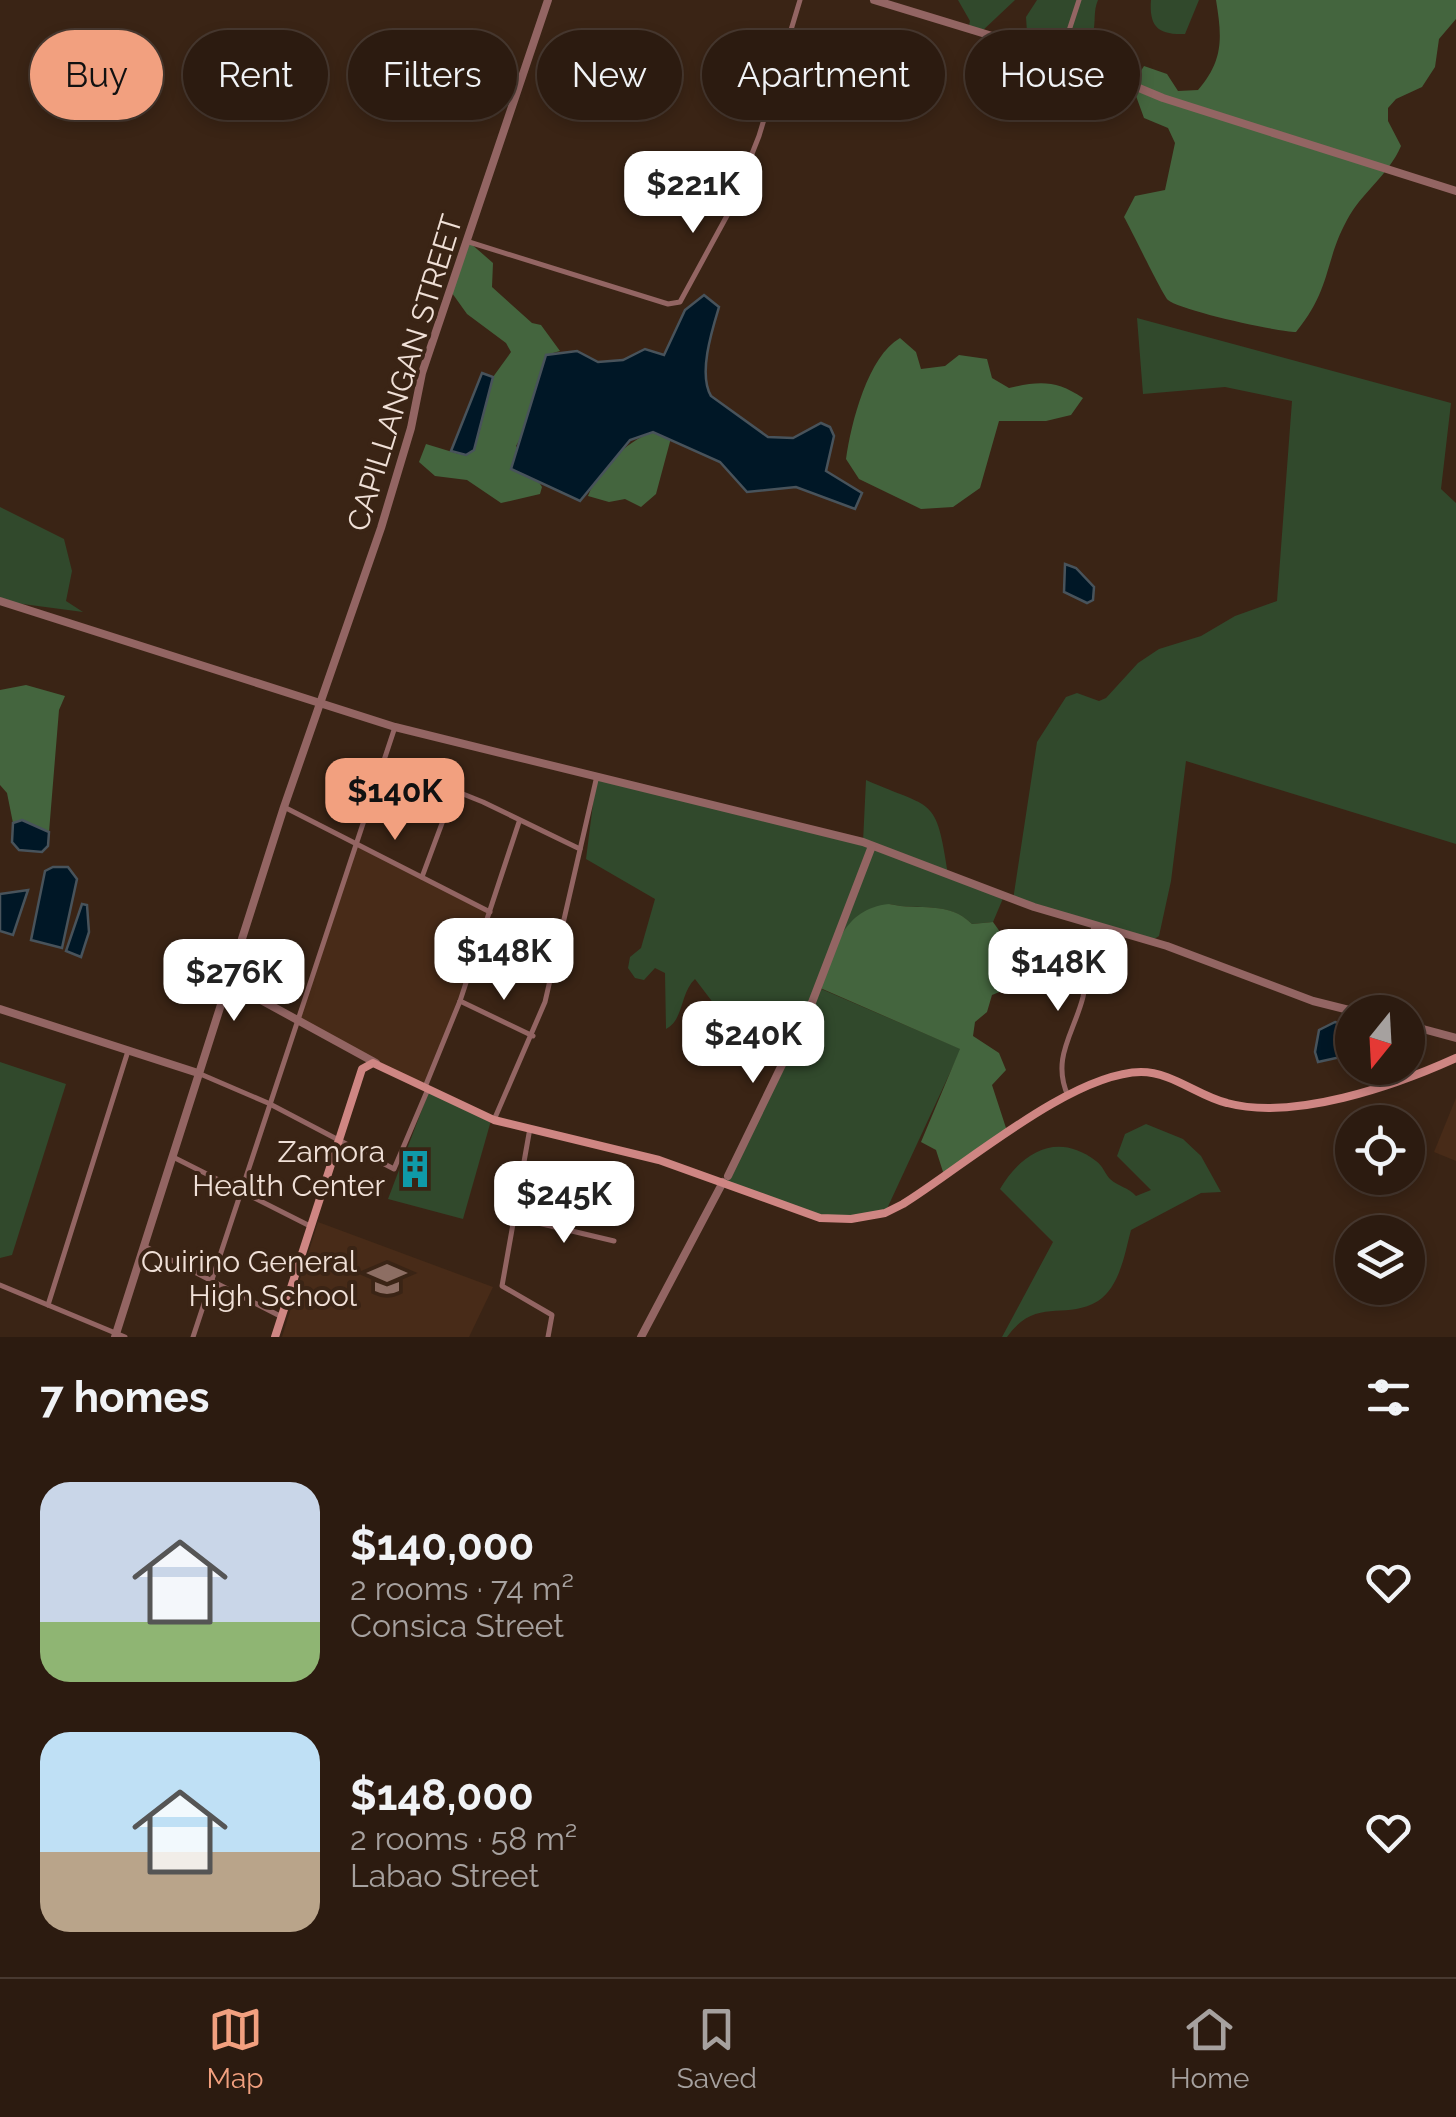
<!DOCTYPE html>
<html lang="en">
<head>
<meta charset="utf-8">
<style>
	body { margin:0; font-family:Raleway,sans-serif; background:#342419; color:#f1f3f6; height:100vh; display:flex; flex-direction:column; font-size:38px; white-space:nowrap }
	* { box-sizing:border-box; margin:0 }
	p { font-size:32px; color:#a6a19f }
	.icon { flex:none; width:55px; height:55px; fill:none; stroke:currentColor; stroke-width:2; stroke-linecap:round; stroke-linejoin:round }
	.map { position:relative; height:1337px; overflow:hidden }
	.panel { display:flex; flex-direction:column; background:#2c1b10; flex:1 }
	.panel>* { flex:none }
	.top-card { position:absolute; left:30px; top:30px; width:1398px; height:90px; display:flex; gap:20px }
	.needle { width:65px; rotate:198deg }
	.buttons { position:absolute; left:1335px; top:995px; display:grid; gap:20px }
	.buttons a { display:grid; place-items:center; width:90px; height:90px; border-radius:50%; background:#2c1b10; box-shadow:0 5px 15px #0003,0 0 0 2px #483930; font-size:50px }
	.price { position:absolute; translate:-50% -85px; padding:0 22px; border-radius:20px; background:#fff; color:#222; font-size:32px; line-height:65px; filter:drop-shadow(0 2px 5px #0008) }
	.price::after { content:''; position:absolute; left:50%; top:60px; width:30px; height:22px; margin-left:-15px; background:inherit; clip-path:polygon(0 0,100% 0,50% 100%) }
	.price.on { background:#f2a07f; color:#111 }
	ul { padding:0; list-style:none }
	li { display:flex; align-items:center; gap:30px; height:250px; padding:0 40px }
	li span { display:grid; place-items:center; flex:none; width:280px; height:200px; border-radius:30px; color:#555 }
	li>.icon { margin-inline-start:auto }
	span .icon { width:120px; height:120px; fill:#fffc; stroke-width:1 }
	li b { font-size:42px }
	h2 { display:flex; justify-content:space-between; align-items:center; height:120px; padding:0 40px; font-size:42px }
	.tag { padding:0 35px; border-radius:45px; background:#2c1b10; box-shadow:0 5px 15px #0003,0 0 0 2px #483930; font-size:35px; line-height:90px }
	.tag.on { background:#f2a07f; color:#111 }
	.tab-bar { display:flex; justify-content:space-around; align-items:center; height:140px; border-top:2px solid #483930; background:#2c1b10; font-size:28px; color:#a6a19f }
	.tab-bar a { display:grid; justify-items:center; gap:5px }
	.tab-bar .on { color:#f2a07f }
	.map>svg:first-child { display:block }
</style>
</head>
<body>
<div class="map">
<svg width="1456" height="1337" viewBox="0 0 1456 1337">
	<rect width="100%" height="100%" fill="#3a2415"/>
	<!-- built -->
	<g fill="#482b18">
		<polygon points="356,843 490,912 425,1087 297,1016"/>
		<polygon points="1456,1098 1456,1161 1434,1152"/>
		<polygon points="318,1222 493,1287 469,1337 282,1337"/>
	</g>
	<!-- green -->
	<g fill="#31492c">
		<polygon points="958,0 1015,0 980,33 968,29 970,21"/>
		<path d="M1037,0H1098C1093,11 1096,22 1093,33C1082,65 1052,55 1028,48L1026,17Z"/>
		<path d="M1151,0H1199L1185,34C1158,35 1149,27 1151,0Z"/>
		<polygon points="1137,318 1451,403 1441,489 1456,503 1456,844 1186,761 1171,881 1159,936 1151,941 1013,900 1037,742 1066,697 1077,693 1099,701 1106,698 1138,663 1159,649 1201,636 1235,616 1277,601 1292,401 1225,387 1143,394"/>
		<polygon points="0,507 64,539 72,571 66,601 83,612 0,601"/>
		<path d="M596,780L863,842L866,780C933,810 936,794 948,874L1004,896L993,922L972,924C947,900 920,911 889,904L819,988L961,1049L885,1213L836,1221L723,1182L794,1041L714,1004L695,979C680,993 684,1020 666,1029L665,973L655,968L644,980L635,978L628,968L630,957L641,948L655,899L586,859Z"/>
		<polygon points="0,1062 66,1084 12,1255 0,1258"/>
		<polygon points="429,1091 492,1117 463,1219 388,1199"/>
		<path d="M1146,1124L1183,1139L1201,1156L1221,1192L1201,1193L1131,1230C1125,1252 1120,1287 1098,1301C1065,1321 1036,1296 1007,1337H1002L1053,1242L1000,1189C1022,1152 1057,1131 1096,1161C1103,1166 1105,1174 1110,1179C1119,1187 1128,1187 1136,1196L1151,1190L1117,1156L1125,1134Z"/>
	</g>
	<!-- forest -->
	<g fill="#44653e">
		<path d="M1216,0H1456V19L1439,39L1435,67L1422,87L1396,99L1388,108V121L1401,146C1388,176 1362,192 1347,220C1324,262 1332,288 1296,332C1277,332 1179,310 1168,300C1162,294 1132,231 1124,217L1135,196L1165,190L1175,143L1168,128L1144,118L1132,85L1144,66L1167,74L1178,91L1198,90C1224,60 1222,37 1216,0Z"/>
		<polygon points="469,242 493,263 492,287 532,323 541,325 560,351 546,355 529,422 516,446 542,487 540,494 501,503 467,480 435,476 419,462 426,444 459,454 479,434 493,377 511,352 506,343 467,314 452,293"/>
		<path d="M900,338L916,352L921,369L945,366L959,355L987,359L992,378L1009,388C1040,381 1056,380 1083,398L1071,415L1046,421H999L980,488L953,507L921,509L859,479L846,459C851,423 868,356 900,338Z"/>
		<path d="M652,432L671,438L656,494L641,507L625,499L609,502L588,496C599,468 625,443 652,432Z"/>
		<polygon points="26,685 65,696 59,710 49,832 22,820 13,823 7,793 0,785 0,690"/>
		<path d="M889,904C920,911 948,900 972,924L993,922L1003,936C999,956 1007,971 1002,991L992,995L987,1012L975,1022L973,1036L999,1053L1006,1070L992,1085L1007,1131L945,1178L936,1150L921,1142L960,1049L818,987C836,949 842,909 889,904Z"/>
	</g>
	<!-- water -->
	<g fill="#001726" stroke="#48535b" stroke-width="2.5">
		<path d="M704,295L719,307C712,330 698,374 711,396L768,437L793,438L821,423L830,427L834,436L826,471L862,493L855,509L796,487L747,492L720,462L653,432L630,440L580,501L511,469L546,355L577,351L598,362L623,360L645,349L664,355L685,310Z"/>
		<polygon points="482,373 493,377 474,450 466,455 451,451 453,446"/>
		<polygon points="1065,564 1076,568 1094,587 1093,600 1087,603 1064,592"/>
		<polygon points="22,820 49,832 48,846 42,852 19,850 12,842 13,823"/>
		<polygon points="53,867 68,867 77,879 62,948 31,940 45,871"/>
		<polygon points="28,890 13,935 0,931 0,894"/>
		<polygon points="82,904 87,905 89,932 81,957 66,951"/>
		<polygon points="1335,1022 1352,1027 1352,1059 1345,1056 1318,1062 1315,1052 1319,1030"/>
	</g>
	<g fill="none" stroke-linecap="round" stroke-linejoin="round">
		<!-- minor -->
		<g stroke="#936563" stroke-width="5">
			<polyline points="1060,58 1079,0"/>
			<polyline points="469,242 668,304 680,302 729,212 759,136 800,0"/>
			<polyline points="383,762 483,802 580,849"/>
			<polyline points="284,807 490,912"/>
			<polyline points="422,877 454,791"/>
			<polyline points="460,1001 533,1036"/>
			<polyline points="198,1073 268,1103 394,1169 428,1089"/>
			<polyline points="425,1087 460,1001 519,822"/>
			<path d="M1068,1096C1051,1058 1074,1033 1083,997C1088,973 1090,949 1094,925"/>
			<polyline points="494,1120 545,1002 596,780"/>
			<polyline points="530,1128 502,1286 552,1315 548,1337"/>
			<polyline points="173,1157 310,1226"/>
			<polyline points="517,1218 614,1241"/>
			<polyline points="144,1246 282,1317"/>
			<polyline points="0,1285 125,1337"/>
			<polyline points="48,1305 128,1051"/>
			<polyline points="193,1337 395,727"/>
		</g>
		<!-- tertiary -->
		<g stroke="#936563" stroke-width="8">
			<polyline points="874,0 1074,61 1163,98 1456,191"/>
			<polyline points="0,601 395,727 863,842 1034,907 1167,946 1313,1001 1357,1012"/>
			<polyline points="228,982 376,1063"/>
			<polyline points="0,1009 198,1073"/>
			<polyline points="1408,1025 1456,1038"/>
			<polyline points="728,1176 811,1005 872,846"/>
			<polyline points="115,1337 284,807 381,528 411,428 422,373 548,0"/>
			<polyline points="641,1337 723,1182"/>
		</g>
		<!-- secondary -->
		<path stroke="#cf8683" stroke-width="8" d="M275,1337L362,1069L373,1063L494,1120L659,1160L820,1218L851,1219L885,1213L903,1204C963,1167 1071,1073 1141,1072C1172,1072 1198,1096 1227,1103C1294,1121 1394,1086 1456,1058"/>
	</g>
	<!-- icons -->
	<defs>
		<g id="building-bare" transform="scale(3)"><path d="M-4-6H4V6H1V3H-1V6H-4ZM-2.5-4.3h1.7v1.8h-1.7ZM.8-4.3h1.7v1.8H.8ZM-2.5-1h1.7V.8h-1.7ZM.8-1h1.7V.8H.8Z" fill="#0f9aa8" stroke="#3a2415" stroke-width="2.5" paint-order="stroke"/></g>
		<g id="school-bare" transform="scale(3)"><path d="M0-5L7-2L0 1L-7-2ZM-4 1L0 2.5L4 1V4Q0 6-4 4Z" fill="#8d6e63" stroke="#3a2415" stroke-width="2.5" paint-order="stroke"/></g>
	</defs>
	<g fill-rule="evenodd">
		<use href="#building-bare" x="415" y="1169"/>
		<use href="#school-bare" x="387" y="1279"/>
	</g>
	<g text-anchor="middle" stroke-width="8" stroke-linejoin="round" paint-order="stroke">
		<!-- street labels -->
		<g font-size="30" fill="#f0e0d7" stroke="#3a2415">
			<text transform="translate(405 373) rotate(-73)" y="10">CAPILLANGAN STREET</text>
		</g>
		<!-- poi labels -->
		<g font-size="30" fill="#f0e0d7" stroke="#3a2415" text-anchor="end">
			<text x="385" y="1162">Zamora<tspan x="385" dy="34">Health Center</tspan></text>
			<text x="357" y="1272">Quirino General<tspan x="357" dy="34">High School</tspan></text>
		</g>
	</g>
</svg>
<div class="buttons">
<a><svg class="needle" viewBox="-14 -14 28 28"><path d="M0-13l5 13h-10z" fill="#e53935"/><path d="M0 13l5-13h-10z" fill="#a6a19f"/></svg></a>
<a><svg class="icon" aria-label="locate" viewBox="0 0 24 24"><circle cx="12" cy="12" r="6"/><path d="M12 2v4M12 18v4M2 12h4M18 12h4"/></svg></a>
<a><svg class="icon" aria-label="layers" viewBox="0 0 24 24"><path d="M12 4l9 5-9 5-9-5zM3 14l9 5 9-5"/></svg></a>
</div>
<b class="price" style="left:693px;top:236px">$221K</b>
<b class="price on" style="left:395px;top:843px">$140K</b>
<b class="price" style="left:504px;top:1003px">$148K</b>
<b class="price" style="left:1058px;top:1014px">$148K</b>
<b class="price" style="left:234px;top:1024px">$276K</b>
<b class="price" style="left:753px;top:1086px">$240K</b>
<b class="price" style="left:564px;top:1246px">$245K</b>
<div class="top-card">
<a class="tag on">Buy</a>
<a class="tag">Rent</a>
<a class="tag">Filters</a>
<a class="tag">New</a>
<a class="tag">Apartment</a>
<a class="tag">House</a>
</div>
</div>
<section class="panel">
<h2>7 homes<svg class="icon" aria-label="filters" viewBox="0 0 24 24"><path d="M4 7h16M4 17h16"/><circle cx="9" cy="7" r="2"/><circle cx="15" cy="17" r="2"/></svg></h2>
<ul>
<li><span style="background:linear-gradient(#c9d6e8 70%,#8fb573 0)"><svg class="icon" aria-label="home" viewBox="0 0 24 24"><path d="M3 11l9-7 9 7M6 9v11h12V9"/></svg></span><div><b>$140,000</b><p>2 rooms · 74 m²</p><p>Consica Street</p></div><svg class="icon" aria-label="heart" viewBox="0 0 24 24"><path d="M12 20l-8-8c-3-5 5-10 8-4 3-6 11-1 8 4z"/></svg></li>
<li><span style="background:linear-gradient(#bfe0f5 60%,#b9a48a 0)"><svg class="icon" aria-label="home" viewBox="0 0 24 24"><path d="M3 11l9-7 9 7M6 9v11h12V9"/></svg></span><div><b>$148,000</b><p>2 rooms · 58 m²</p><p>Labao Street</p></div><svg class="icon" aria-label="heart" viewBox="0 0 24 24"><path d="M12 20l-8-8c-3-5 5-10 8-4 3-6 11-1 8 4z"/></svg></li>
</ul>
</section>
<nav class="tab-bar">
<a class="on"><svg class="icon" aria-label="map" viewBox="0 0 24 24"><path d="M3 6l6-2 6 2 6-2v14l-6 2-6-2-6 2zM9 4v14M15 6v14"/></svg>Map</a>
<a><svg class="icon" aria-label="saved" viewBox="0 0 24 24"><path d="M7 4h10v16l-5-4-5 4z"/></svg>Saved</a>
<a><svg class="icon" aria-label="home" viewBox="0 0 24 24"><path d="M3 11l9-7 9 7M6 9v11h12V9"/></svg>Home</a>
</nav>
</body>
</html>
